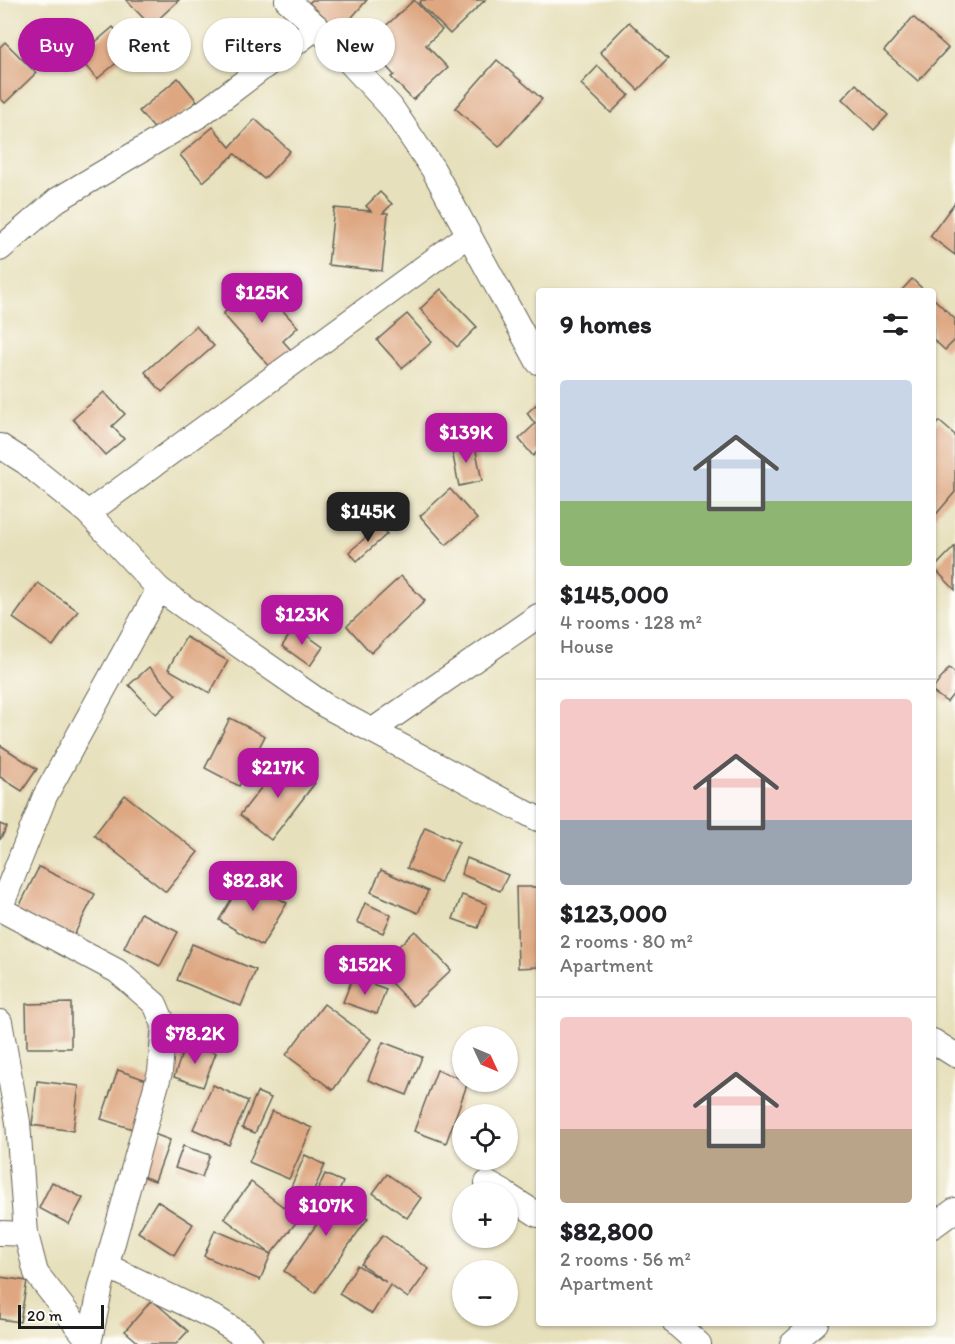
<!DOCTYPE html>
<html lang="en">
<head>
<meta charset="utf-8">
<style>
	body { margin:0; font-family:Itim,sans-serif; background:#f2f2f2; color:#202124; height:100vh; display:flex; flex-direction:column; font-size:22px; white-space:nowrap }
	* { box-sizing:border-box; margin:0 }
	p { font-size:20px; color:#757577 }
	.icon { flex:none; width:33px; height:33px; fill:none; stroke:currentColor; stroke-width:2; stroke-linecap:round; stroke-linejoin:round }
	.map { position:relative; flex:1; overflow:hidden }
	.panel { position:absolute; left:536px; top:288px; width:400px; height:1038px; display:flex; flex-direction:column; background:#fff; border-radius:6px; box-shadow:0 2px 4px #0004 }
	.panel>* { flex:none }
	.top-card { position:absolute; left:18px; top:18px; width:428px; height:54px; display:flex; gap:12px }
	.needle { width:39px; rotate:134deg }
	.fabs { position:absolute; left:452px; top:1026px; display:grid; gap:12px }
	.fabs a { display:grid; place-items:center; width:66px; height:66px; border-radius:50%; background:#fff; box-shadow:0 2px 4px #0004; font-size:30px }
	.scale { position:absolute; left:18px; bottom:15px; width:86px; box-sizing:border-box; padding-left:6px; border:3px solid #1c1c1c; border-top:0; font-size:16px; line-height:21px; white-space:nowrap; color:#1c1c1c; -webkit-text-stroke:4px #fdfcf7; paint-order:stroke }
	.price { position:absolute; translate:-50% -51px; padding:0 14px; border-radius:12px; background:#b5179e; color:#fff; font-size:20px; line-height:39px; filter:drop-shadow(0 2px 3px #0008) }
	.price::after { content:''; position:absolute; left:50%; top:36px; width:18px; height:14px; margin-left:-9px; background:inherit; clip-path:polygon(0 0,100% 0,50% 100%) }
	.price.current { background:#222; color:#fff }
	ul { padding:0; list-style:none }
	li { display:grid; align-content:center; gap:12px; height:318px; padding:0 24px }
	li+li { border-top:2px solid #e0e0e0 }
	li span { display:grid; place-items:center; height:186px; border-radius:6px; color:#555 }
	li>.icon { margin-inline-start:auto }
	span .icon { width:108px; height:108px; fill:#fffc; stroke-width:1 }
	li b { font-size:26px }
	h2 { display:flex; justify-content:space-between; align-items:center; height:72px; padding:0 24px; font-size:26px }
	.chip { padding:0 21px; border-radius:27px; background:#fff; box-shadow:0 2px 4px #0004; font-size:21px; line-height:54px }
	.chip.current { background:#b5179e; color:#fff }
	.map>svg:first-child { display:block }
</style>
</head>
<body>
<div class="map">
<svg width="955" height="1344" viewBox="0 0 955 1344">
	<rect width="100%" height="100%" fill="#fdfcf7"/>
	<filter id="ink" filterUnits="userSpaceOnUse"><feTurbulence type="fractalNoise" baseFrequency=".0167" numOctaves="2"/><feDisplacementMap in="SourceGraphic" scale="12" xChannelSelector="R" yChannelSelector="G"/><feConvolveMatrix kernelMatrix="1 2 1 2 8 2 1 2 1" color-interpolation-filters="sRGB"/></filter>
	<filter id="wash" filterUnits="userSpaceOnUse"><feTurbulence type="fractalNoise" baseFrequency=".008" numOctaves="4" result="noise"/><feDisplacementMap in="SourceGraphic" scale="24" xChannelSelector="R" yChannelSelector="G"/><feGaussianBlur stdDeviation="1.35" result="paint"/><feColorMatrix in="noise" values="0 0 0 0 0 0 0 0 0 0 0 0 0 0 0 0 0 1.4 0 .05"/><feComposite in="paint" operator="in"/></filter>
	<g filter="url(#wash)">
		<rect width="100%" height="100%" fill="#e7e0bc"/>
		<g id="blocks">
			<!-- building -->
			<g fill="#dea782">
				<polygon points="126,0 179,0 151,26"/>
				<polygon points="312,0 367,0 340,31 309,3"/>
				<polygon points="414,0 442,30 426,45 448,68 413,100 391,77 394,75 366,44"/>
				<polygon points="422,0 485,0 450,34 419,3"/>
				<polygon points="913,17 948,48 918,81 884,51"/>
				<polygon points="629,22 668,59 638,90 600,52"/>
				<polygon points="113,27 132,50 97,79 78,57"/>
				<polygon points="5,42 36,73 5,103 0,98 0,47"/>
				<polygon points="497,60 542,99 499,147 455,108"/>
				<polygon points="598,66 629,95 611,113 581,84"/>
				<polygon points="178,78 197,101 159,134 139,111"/>
				<polygon points="856,84 888,115 874,130 842,99"/>
				<polygon points="255,119 290,151 264,179 235,154 203,182 180,155 213,127 230,147"/>
				<polygon points="380,192 392,204 383,213 388,213 382,271 328,265 334,208 371,211 366,206"/>
				<polygon points="955,202 955,255 930,236"/>
				<polygon points="912,279 925,291 901,291"/>
				<polygon points="256,282 298,327 283,341 291,350 271,368 223,314"/>
				<polygon points="441,289 477,327 457,347 420,309"/>
				<polygon points="933,298 955,319 955,340 945,350 933,339"/>
				<polygon points="407,314 432,342 402,368 377,340"/>
				<polygon points="196,326 214,346 162,392 145,372"/>
				<polygon points="104,392 125,414 112,426 124,439 105,455 73,419"/>
				<polygon points="538,403 538,451 533,456 519,439 535,424 527,413"/>
				<polygon points="939,421 955,435 955,492 933,518 933,428"/>
				<polygon points="474,441 482,481 459,486 451,446"/>
				<polygon points="450,489 477,519 446,545 420,516"/>
				<polygon points="379,526 387,534 357,561 349,552"/>
				<polygon points="955,546 955,590 934,568"/>
				<polygon points="401,576 425,601 371,653 347,626"/>
				<polygon points="38,583 78,611 53,646 13,618"/>
				<polygon points="295,627 323,647 310,666 282,646"/>
				<polygon points="186,637 228,661 210,693 168,669"/>
				<polygon points="149,667 176,695 156,714 129,685"/>
				<polygon points="949,668 955,673 955,692 947,702 933,692 933,689"/>
				<polygon points="230,718 265,736 239,786 205,768"/>
				<polygon points="0,745 37,769 22,791 0,777"/>
				<polygon points="284,758 315,783 271,840 240,815"/>
				<polygon points="125,795 198,852 166,892 94,835"/>
				<polygon points="0,824 7,827 0,840"/>
				<polygon points="425,827 459,842 440,883 407,868"/>
				<polygon points="467,858 508,875 500,891 461,874"/>
				<polygon points="39,867 95,894 72,939 17,911"/>
				<polygon points="381,870 428,891 418,913 371,892"/>
				<polygon points="244,878 287,903 262,946 219,920"/>
				<polygon points="516,887 538,887 538,967 518,968"/>
				<polygon points="462,895 487,904 478,928 453,919"/>
				<polygon points="365,903 391,915 383,933 357,922"/>
				<polygon points="141,913 178,932 160,966 124,948"/>
				<polygon points="415,931 451,970 413,1006 376,967"/>
				<polygon points="192,944 256,970 241,1006 177,980"/>
				<polygon points="353,977 386,989 377,1014 343,1002"/>
				<polygon points="71,1003 71,1048 27,1048 26,1004"/>
				<polygon points="324,1004 371,1039 333,1090 286,1055"/>
				<polygon points="186,1042 216,1053 203,1087 174,1077"/>
				<polygon points="383,1042 422,1057 407,1095 368,1080"/>
				<polygon points="118,1070 155,1083 139,1131 101,1119"/>
				<polygon points="437,1070 462,1079 462,1082 468,1082 446,1143 414,1131"/>
				<polygon points="37,1081 79,1086 73,1131 32,1125"/>
				<polygon points="213,1085 248,1101 229,1145 193,1129"/>
				<polygon points="257,1092 271,1098 255,1133 242,1128"/>
				<polygon points="272,1111 312,1128 289,1179 249,1162"/>
				<polygon points="154,1134 170,1140 155,1181 139,1175"/>
				<polygon points="183,1146 210,1155 202,1177 175,1168"/>
				<polygon points="305,1155 325,1165 307,1205 287,1196"/>
				<polygon points="325,1174 343,1182 337,1196 368,1218 315,1293 284,1271 330,1205 314,1198"/>
				<polygon points="387,1174 421,1198 407,1218 373,1193"/>
				<polygon points="52,1182 83,1198 69,1224 39,1208"/>
				<polygon points="251,1182 299,1219 271,1254 260,1280 204,1256 215,1230 271,1254 224,1218"/>
				<polygon points="157,1201 193,1224 174,1255 138,1232"/>
				<polygon points="383,1235 429,1269 408,1298 390,1285 372,1314 339,1294 357,1265 386,1282 361,1264"/>
				<polygon points="0,1277 27,1281 20,1322 0,1319"/>
				<polygon points="152,1300 188,1331 176,1344 140,1344 125,1331"/>
			</g>
		</g>
	</g>
	<g filter="url(#ink)">
		<use href="#blocks" fill-opacity="0" stroke="#636154" stroke-width="1.5"/>
		<g fill="none" stroke-linecap="round" stroke-linejoin="round">
			<!-- minor casing -->
			<g stroke="#636154" stroke-width="26">
				<g id="minor">
					<polyline points="287,0 317,27 391,107 433,169 538,362"/>
					<polyline points="0,249 57,200 200,115 317,27"/>
					<polyline points="0,446 25,462 88,513 159,589 211,626 326,706 538,819"/>
					<polyline points="88,513 468,235"/>
					<polyline points="373,730 538,616"/>
					<polyline points="0,1022 18,1122 26,1234 36,1273 89,1341"/>
					<polyline points="933,1041 955,1055"/>
					<polyline points="487,1183 503,1192"/>
					<polyline points="507,1195 538,1215"/>
					<polyline points="933,1226 955,1210"/>
					<polyline points="0,1233 26,1234"/>
					<polyline points="107,1266 217,1319 245,1337 251,1344"/>
					<polyline points="675,1323 699,1344"/>
					<polyline points="89,1344 101,1286 160,1072 164,1025 155,1004 117,971 0,909 45,796 159,589"/>
					<polyline points="792,1344 816,1323"/>
				</g>
			</g>
			<!-- minor -->
			<use href="#minor" stroke="#fff" stroke-width="24"/>
		</g>
	</g>
</svg>
<div class="fabs">
<a><svg class="needle" viewBox="-14 -14 28 28"><path d="M0-13l5 13h-10z" fill="#e53935"/><path d="M0 13l5-13h-10z" fill="#757577"/></svg></a>
<a><svg class="icon" aria-label="locate" viewBox="0 0 24 24"><circle cx="12" cy="12" r="6"/><path d="M12 2v4M12 18v4M2 12h4M18 12h4"/></svg></a>
<a>+</a>
<a>−</a>
</div>
<div class="scale">20 m</div>
<b class="price" style="left:262px;top:324px">$125K</b>
<b class="price" style="left:466px;top:464px">$139K</b>
<b class="price current" style="left:368px;top:543px">$145K</b>
<b class="price" style="left:302px;top:646px">$123K</b>
<b class="price" style="left:278px;top:799px">$217K</b>
<b class="price" style="left:253px;top:912px">$82.8K</b>
<b class="price" style="left:365px;top:996px">$152K</b>
<b class="price" style="left:195px;top:1065px">$78.2K</b>
<b class="price" style="left:326px;top:1237px">$107K</b>
<div class="top-card">
<a class="chip current">Buy</a>
<a class="chip">Rent</a>
<a class="chip">Filters</a>
<a class="chip">New</a>
</div>
<section class="panel">
<h2>9 homes<svg class="icon" aria-label="filters" viewBox="0 0 24 24"><path d="M4 7h16M4 17h16"/><circle cx="9" cy="7" r="2"/><circle cx="15" cy="17" r="2"/></svg></h2>
<ul>
<li><span style="background:linear-gradient(#c9d6e8 65%,#8fb573 0)"><svg class="icon" aria-label="home" viewBox="0 0 24 24"><path d="M3 11l9-7 9 7M6 9v11h12V9"/></svg></span><div><b>$145,000</b><p>4 rooms · 128 m²</p><p>House</p></div></li>
<li><span style="background:linear-gradient(#f6c9c9 65%,#9aa5b1 0)"><svg class="icon" aria-label="home" viewBox="0 0 24 24"><path d="M3 11l9-7 9 7M6 9v11h12V9"/></svg></span><div><b>$123,000</b><p>2 rooms · 80 m²</p><p>Apartment</p></div></li>
<li><span style="background:linear-gradient(#f6c9c9 60%,#b9a48a 0)"><svg class="icon" aria-label="home" viewBox="0 0 24 24"><path d="M3 11l9-7 9 7M6 9v11h12V9"/></svg></span><div><b>$82,800</b><p>2 rooms · 56 m²</p><p>Apartment</p></div></li>
</ul>
</section>
</div>
</body>
</html>
